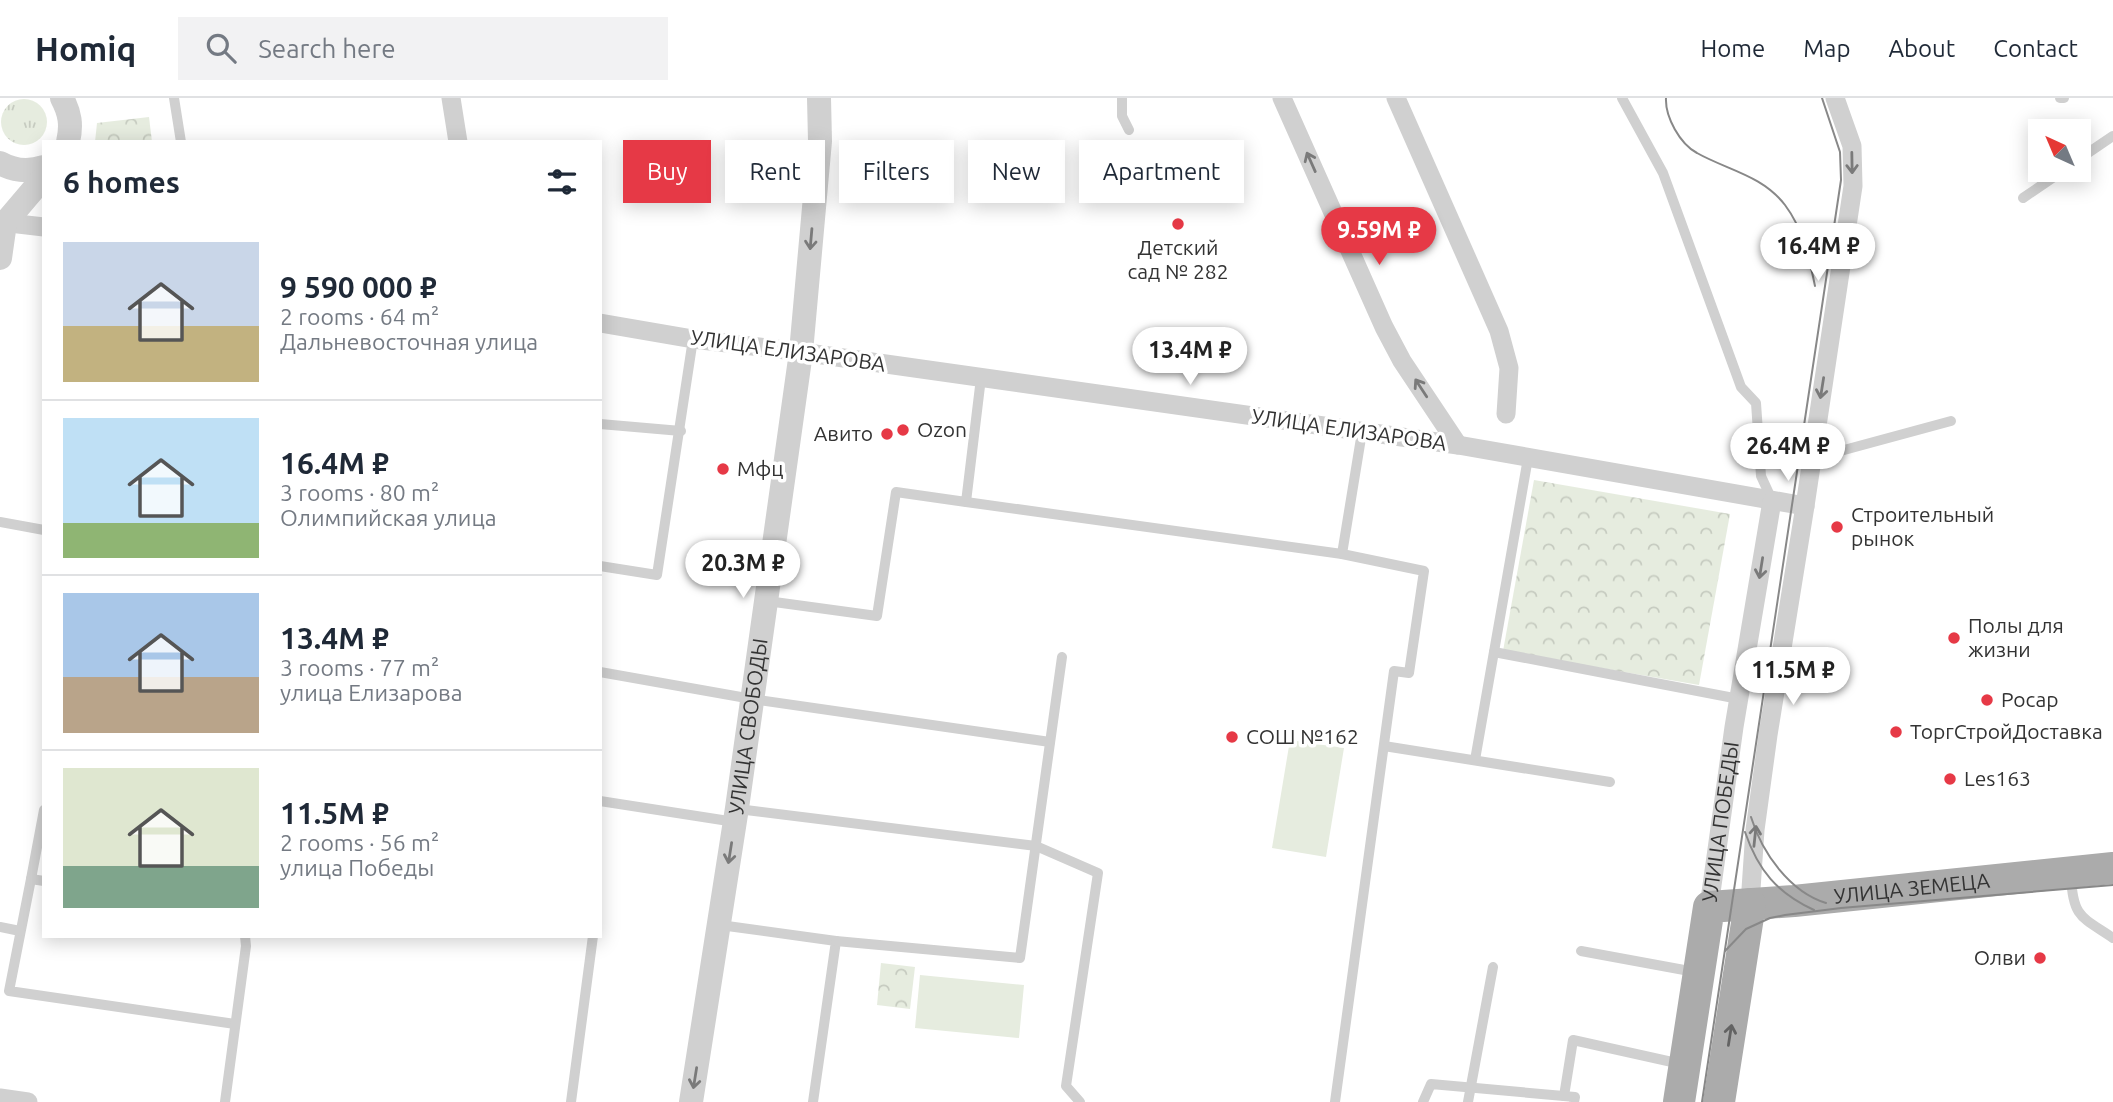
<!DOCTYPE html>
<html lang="en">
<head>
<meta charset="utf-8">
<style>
	body { margin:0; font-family:Ubuntu,sans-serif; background:#f2f2f3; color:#1f2937; height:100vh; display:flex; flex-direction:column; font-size:26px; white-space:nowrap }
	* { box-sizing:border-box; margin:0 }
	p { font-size:23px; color:#747a83 }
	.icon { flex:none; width:38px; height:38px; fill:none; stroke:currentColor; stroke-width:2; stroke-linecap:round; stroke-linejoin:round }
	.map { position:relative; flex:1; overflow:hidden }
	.details { position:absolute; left:42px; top:42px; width:560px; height:798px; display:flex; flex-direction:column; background:#fff; border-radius:0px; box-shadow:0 4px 18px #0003 }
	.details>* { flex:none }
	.hud { position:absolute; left:623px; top:42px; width:665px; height:63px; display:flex; gap:14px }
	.needle { width:46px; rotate:316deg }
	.controls { position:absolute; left:2028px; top:21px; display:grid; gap:14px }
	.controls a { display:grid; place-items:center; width:63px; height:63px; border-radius:0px; background:#fff; box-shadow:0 4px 18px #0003; font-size:35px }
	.price { position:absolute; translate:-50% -60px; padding:0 16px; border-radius:24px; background:#fff; color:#222; font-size:23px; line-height:46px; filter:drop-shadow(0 2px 4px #0008) }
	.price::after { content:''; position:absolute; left:50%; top:42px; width:21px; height:16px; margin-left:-10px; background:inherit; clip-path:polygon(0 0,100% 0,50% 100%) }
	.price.on { background:#e63946; color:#fff }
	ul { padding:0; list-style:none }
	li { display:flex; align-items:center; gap:21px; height:175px; padding:0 21px }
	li+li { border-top:2px solid #e0e1e3 }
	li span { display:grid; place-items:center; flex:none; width:196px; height:140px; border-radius:0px; color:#555 }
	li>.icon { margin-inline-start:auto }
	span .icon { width:84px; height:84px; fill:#fffc; stroke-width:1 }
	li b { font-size:30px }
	h2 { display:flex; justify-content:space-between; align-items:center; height:84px; padding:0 21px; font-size:30px }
	.chip { padding:0 24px; border-radius:0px; background:#fff; box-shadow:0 4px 18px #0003; font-size:24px; line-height:63px }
	.chip.on { background:#e63946; color:#fff }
	header { display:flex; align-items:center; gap:42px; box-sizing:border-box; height:98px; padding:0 35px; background:#fff; border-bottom:2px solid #e0e1e3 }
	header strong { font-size:33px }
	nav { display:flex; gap:38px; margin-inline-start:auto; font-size:24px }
	.search { width:490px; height:63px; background:#f2f2f3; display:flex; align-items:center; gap:18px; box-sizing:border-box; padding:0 24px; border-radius:0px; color:#747a83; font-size:26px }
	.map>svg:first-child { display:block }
</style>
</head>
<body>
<header>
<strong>Homiq</strong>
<div class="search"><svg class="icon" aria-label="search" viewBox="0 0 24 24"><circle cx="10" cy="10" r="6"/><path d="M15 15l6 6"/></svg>Search here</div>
<nav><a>Home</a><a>Map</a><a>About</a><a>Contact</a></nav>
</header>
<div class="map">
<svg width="2113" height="1004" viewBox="0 0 2113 1004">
	<defs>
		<pattern id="grass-tufts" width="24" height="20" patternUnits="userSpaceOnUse" patternTransform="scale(1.75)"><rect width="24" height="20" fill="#e6ecdf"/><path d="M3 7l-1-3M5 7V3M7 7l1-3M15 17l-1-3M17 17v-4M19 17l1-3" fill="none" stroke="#c6cbc0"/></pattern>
		<pattern id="forest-crowns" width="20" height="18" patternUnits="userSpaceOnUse" patternTransform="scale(1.75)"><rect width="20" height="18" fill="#e6ecdf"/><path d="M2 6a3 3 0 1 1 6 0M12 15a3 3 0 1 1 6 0" fill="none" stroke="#c6cbc0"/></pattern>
	</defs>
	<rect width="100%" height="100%" fill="#fff"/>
	<!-- grass -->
	<circle fill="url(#grass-tufts)" cx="24" cy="24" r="23"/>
	<!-- forest -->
	<g fill="url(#forest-crowns)">
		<polygon points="149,19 152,44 95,44 97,25"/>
		<polygon points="1534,382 1730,416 1699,587 1503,553"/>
		<polygon points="881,865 915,869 910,911 877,907"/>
	</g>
	<!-- pitch -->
	<g fill="#e6ecdf">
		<polygon points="1290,642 1344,650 1326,759 1272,750"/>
		<polygon points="920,877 1024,887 1019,940 915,930"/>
	</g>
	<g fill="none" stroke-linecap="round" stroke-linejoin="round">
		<!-- service -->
		<g stroke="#d0d0d0" stroke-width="10">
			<polyline points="174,0 181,44"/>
			<polyline points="1122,0 1122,18 1129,32"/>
			<polyline points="1622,0 1663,75 1741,289 1756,305 1761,378 1772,402"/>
			<polyline points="2060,0 2064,0"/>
			<polyline points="2079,61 2113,38"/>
			<polyline points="2023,100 2064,72"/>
			<polyline points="600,326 681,333"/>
			<polyline points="1812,366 1833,355 1951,323"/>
			<polyline points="966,404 1342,456"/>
			<polyline points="0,424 44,432"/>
			<polyline points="600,468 657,477 693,241"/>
			<polyline points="767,503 877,518 896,394 966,404 981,280"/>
			<polyline points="1494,554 1739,601"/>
			<polyline points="600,574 752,601 1050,644"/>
			<polyline points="1384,648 1610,684"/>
			<polyline points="1475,662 1528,360"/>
			<polyline points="600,703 735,724"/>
			<polyline points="738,711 1036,748 1098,775 1066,988 1080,1004"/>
			<path d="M2071,779C2073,820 2082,819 2113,840"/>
			<polyline points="31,781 44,712"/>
			<polyline points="44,783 31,781 9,893 235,926"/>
			<polyline points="720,827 836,843 813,1004"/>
			<polyline points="0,829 20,833"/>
			<polyline points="836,843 1020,860 1062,559"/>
			<polyline points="1581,853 1695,874"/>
			<polyline points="1564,998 1573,942 1681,966"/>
			<polyline points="225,1004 246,848 245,838"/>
			<polyline points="571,1004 593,838"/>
			<polyline points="1335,1004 1394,573 1409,575 1424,473 1342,456 1362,334"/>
			<polyline points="1423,1004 1431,986 1575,999 1574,1004"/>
			<polyline points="1468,1004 1493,869"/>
		</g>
		<!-- minor -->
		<g stroke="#d0d0d0" stroke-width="19">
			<polyline points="451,0 458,44"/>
			<polyline points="1282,0 1384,229 1402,263 1458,347"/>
			<polyline points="1396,0 1499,233 1509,270 1506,316"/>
			<polyline points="0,124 44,129"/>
			<polyline points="600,225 693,241 801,254 1458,347 1805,408"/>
			<polyline points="1750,806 1755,732 1768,637 1805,408 1853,88 1852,48 1835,0"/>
			<path id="s1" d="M1709,809L1734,629L1772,403"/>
			<polyline points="0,1000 28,1004"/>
		</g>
		<!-- tertiary -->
		<g stroke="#d0d0d0" stroke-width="24">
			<path d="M62,0C70,15 72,27 68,44"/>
			<path d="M0,65C14,73 29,74 44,69"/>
			<polyline points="0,160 5,125 44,79"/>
			<path id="s2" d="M691,1004L737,710L801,254L820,43L819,0"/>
		</g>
		<!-- primary -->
		<g stroke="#ababab" stroke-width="32">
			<path id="s3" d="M1679,1004L1709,809L1794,803L2113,770"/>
			<polyline points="1719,1004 1750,806"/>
		</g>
		<!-- tram -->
		<g stroke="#888" stroke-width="2">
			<path d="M1666,0C1665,19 1680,46 1697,55C1727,72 1762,77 1785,107C1803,131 1809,159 1815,188"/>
			<path d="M1751,719C1762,755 1790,794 1826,805"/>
			<path d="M1745,734C1758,772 1777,795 1814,812"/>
			<polyline points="1725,853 1746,831 1770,820 1785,817 1841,810 2113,787"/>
			<polyline points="1702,1004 1841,82 1840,54 1822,0"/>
		</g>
	</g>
	<!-- one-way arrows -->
	<defs><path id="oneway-shaft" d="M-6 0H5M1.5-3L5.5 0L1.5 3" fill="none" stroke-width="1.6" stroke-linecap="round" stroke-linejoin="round" transform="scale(1.75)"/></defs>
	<g stroke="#7a7a7a">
		<use href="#oneway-shaft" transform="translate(1311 64) rotate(-114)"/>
		<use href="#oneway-shaft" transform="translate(1852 65) rotate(89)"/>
		<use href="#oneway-shaft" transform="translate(811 141) rotate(95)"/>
		<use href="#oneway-shaft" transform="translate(1421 290) rotate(-123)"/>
		<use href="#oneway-shaft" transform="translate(1822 290) rotate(99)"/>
		<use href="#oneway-shaft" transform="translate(1761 470) rotate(99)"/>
		<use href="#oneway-shaft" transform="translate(1755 738) rotate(-84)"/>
		<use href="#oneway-shaft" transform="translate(730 755) rotate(99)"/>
		<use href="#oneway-shaft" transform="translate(695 980) rotate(99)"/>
	</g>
	<use stroke="#636363" href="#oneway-shaft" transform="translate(1730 937) rotate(-81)"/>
	<!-- markers -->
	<g fill="#e63946" stroke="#fff" stroke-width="2.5">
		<circle cx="1178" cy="126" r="7"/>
		<circle cx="903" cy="332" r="7"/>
		<circle cx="887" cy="336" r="7"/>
		<circle cx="723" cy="371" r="7"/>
		<circle cx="1837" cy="429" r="7"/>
		<circle cx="1954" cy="540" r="7"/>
		<circle cx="1987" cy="602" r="7"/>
		<circle cx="1896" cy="634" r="7"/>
		<circle cx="1232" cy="639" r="7"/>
		<circle cx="1950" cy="681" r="7"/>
		<circle cx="2040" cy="860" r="7"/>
	</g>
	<g text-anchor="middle" stroke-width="7" stroke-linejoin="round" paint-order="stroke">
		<!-- poi labels -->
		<g font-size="21" fill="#333" stroke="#fff" text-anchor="start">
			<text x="1178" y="157" text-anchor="middle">Детский<tspan x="1178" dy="24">сад № 282</tspan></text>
			<text x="917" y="339">Ozon</text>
			<text x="873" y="343" text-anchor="end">Авито</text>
			<text x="737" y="378">Мфц</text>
			<text x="1851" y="424">Строительный<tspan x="1851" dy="24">рынок</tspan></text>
			<text x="1968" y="535">Полы для<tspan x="1968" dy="24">жизни</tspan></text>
			<text x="2001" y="609">Росар</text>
			<text x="1910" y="641">ТоргСтройДоставка</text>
			<text x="1246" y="646">СОШ №162</text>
			<text x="1964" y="688">Les163</text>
			<text x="2026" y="867" text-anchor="end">Олви</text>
		</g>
		<!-- street labels -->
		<g font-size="21" fill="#333" stroke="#fff">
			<text transform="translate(788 253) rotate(8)" y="7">УЛИЦА ЕЛИЗАРОВА</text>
			<text transform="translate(1349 332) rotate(8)" y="7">УЛИЦА ЕЛИЗАРОВА</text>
			<text dy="7" stroke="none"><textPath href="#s2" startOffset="380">УЛИЦА СВОБОДЫ</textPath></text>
			<text dy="7" stroke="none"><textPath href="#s1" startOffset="86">УЛИЦА ПОБЕДЫ</textPath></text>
			<text dy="7" stroke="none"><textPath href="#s3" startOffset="401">УЛИЦА ЗЕМЕЦА</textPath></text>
		</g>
	</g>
</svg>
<div class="controls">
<a><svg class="needle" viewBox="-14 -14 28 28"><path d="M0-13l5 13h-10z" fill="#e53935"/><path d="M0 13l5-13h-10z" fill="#747a83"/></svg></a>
</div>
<b class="price on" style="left:1379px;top:169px">9.59M ₽</b>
<b class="price" style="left:1818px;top:185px">16.4M ₽</b>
<b class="price" style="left:1190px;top:289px">13.4M ₽</b>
<b class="price" style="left:1788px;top:385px">26.4M ₽</b>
<b class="price" style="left:743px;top:502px">20.3M ₽</b>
<b class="price" style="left:1793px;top:609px">11.5M ₽</b>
<div class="hud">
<a class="chip on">Buy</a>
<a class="chip">Rent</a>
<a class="chip">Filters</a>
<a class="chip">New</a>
<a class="chip">Apartment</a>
</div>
<section class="details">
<h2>6 homes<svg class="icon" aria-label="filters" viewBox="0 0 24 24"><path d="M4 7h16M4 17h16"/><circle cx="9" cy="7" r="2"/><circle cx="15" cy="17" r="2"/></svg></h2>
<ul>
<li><span style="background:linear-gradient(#c9d6e8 60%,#c2b280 0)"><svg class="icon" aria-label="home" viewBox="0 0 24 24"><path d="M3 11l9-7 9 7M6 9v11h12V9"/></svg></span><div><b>9 590 000 ₽</b><p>2 rooms · 64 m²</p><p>Дальневосточная улица</p></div></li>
<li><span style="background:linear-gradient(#bfe0f5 75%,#8fb573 0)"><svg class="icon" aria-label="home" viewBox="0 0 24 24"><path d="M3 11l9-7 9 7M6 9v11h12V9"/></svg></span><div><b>16.4M ₽</b><p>3 rooms · 80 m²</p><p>Олимпийская улица</p></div></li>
<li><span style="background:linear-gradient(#a9c7e8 60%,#b9a48a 0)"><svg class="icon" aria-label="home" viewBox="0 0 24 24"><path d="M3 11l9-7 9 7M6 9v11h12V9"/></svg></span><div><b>13.4M ₽</b><p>3 rooms · 77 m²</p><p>улица Елизарова</p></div></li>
<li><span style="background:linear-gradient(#dfe7d0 70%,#7fa58c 0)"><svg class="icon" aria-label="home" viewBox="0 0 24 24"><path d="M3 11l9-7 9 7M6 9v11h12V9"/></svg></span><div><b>11.5M ₽</b><p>2 rooms · 56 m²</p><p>улица Победы</p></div></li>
</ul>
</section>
</div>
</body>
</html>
